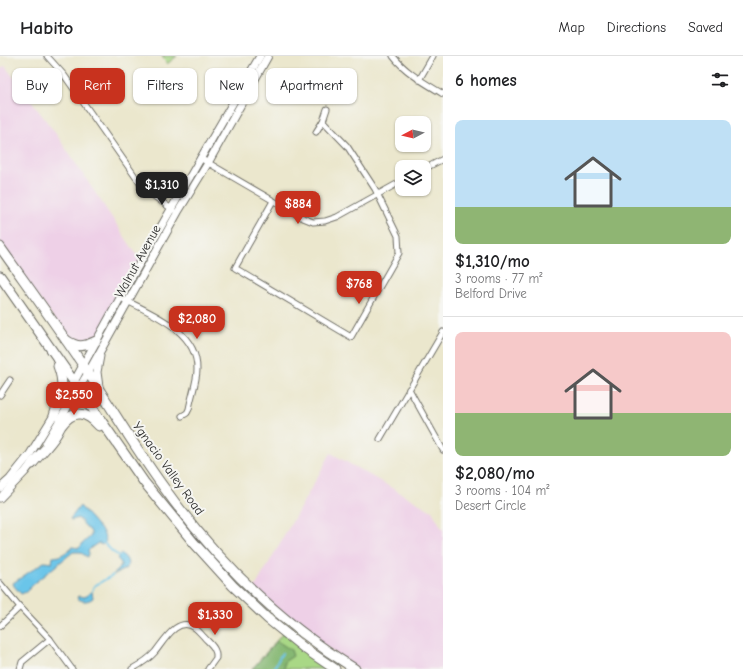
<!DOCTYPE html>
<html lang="en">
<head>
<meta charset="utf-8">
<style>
	body { margin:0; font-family:"Comic Neue",sans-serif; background:#f6f6f6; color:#202124; height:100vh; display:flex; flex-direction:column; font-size:15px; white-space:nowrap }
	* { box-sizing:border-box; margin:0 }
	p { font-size:13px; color:#757577 }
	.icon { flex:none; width:22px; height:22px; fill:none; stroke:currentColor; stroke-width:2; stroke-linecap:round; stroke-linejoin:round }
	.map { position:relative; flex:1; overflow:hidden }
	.sheet { display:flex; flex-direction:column; background:#fff; width:300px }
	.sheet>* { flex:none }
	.top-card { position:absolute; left:12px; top:12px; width:371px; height:36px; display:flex; gap:8px }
	.needle { width:26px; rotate:263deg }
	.controls { position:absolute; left:395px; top:60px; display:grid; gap:8px }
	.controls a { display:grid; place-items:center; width:36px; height:36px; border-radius:8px; background:#fff; box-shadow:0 1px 3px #0004; font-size:20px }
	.price { position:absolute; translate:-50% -34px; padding:0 9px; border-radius:8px; background:#c8321e; color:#fff; font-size:13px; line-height:26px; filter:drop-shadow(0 1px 2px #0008) }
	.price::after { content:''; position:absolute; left:50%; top:24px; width:12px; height:9px; margin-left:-6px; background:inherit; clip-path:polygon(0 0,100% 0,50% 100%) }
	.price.current { background:#222; color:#fff }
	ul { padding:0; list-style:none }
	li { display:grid; align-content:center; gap:8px; height:212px; padding:0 12px }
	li+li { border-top:1px solid #e0e0e0 }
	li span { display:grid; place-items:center; height:124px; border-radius:8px; color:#555 }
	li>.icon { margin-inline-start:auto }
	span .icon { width:72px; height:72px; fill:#fffc; stroke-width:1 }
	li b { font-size:17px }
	h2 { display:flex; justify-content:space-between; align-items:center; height:48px; padding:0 12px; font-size:17px }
	.chip { padding:0 14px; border-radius:8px; background:#fff; box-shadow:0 1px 3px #0004; font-size:14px; line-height:36px }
	.chip.current { background:#c8321e; color:#fff }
	header { display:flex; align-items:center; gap:24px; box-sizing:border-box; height:56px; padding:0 20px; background:#fff; border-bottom:1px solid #e0e0e0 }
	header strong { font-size:19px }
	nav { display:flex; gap:22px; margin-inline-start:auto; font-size:14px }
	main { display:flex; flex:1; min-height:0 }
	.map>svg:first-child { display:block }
</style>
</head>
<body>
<header>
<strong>Habito</strong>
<nav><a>Map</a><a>Directions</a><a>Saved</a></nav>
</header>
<main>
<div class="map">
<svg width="443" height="613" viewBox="0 0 443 613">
	<rect width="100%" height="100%" fill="#f6f6f2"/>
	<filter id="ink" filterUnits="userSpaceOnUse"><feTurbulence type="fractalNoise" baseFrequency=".025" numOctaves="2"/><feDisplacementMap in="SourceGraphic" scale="8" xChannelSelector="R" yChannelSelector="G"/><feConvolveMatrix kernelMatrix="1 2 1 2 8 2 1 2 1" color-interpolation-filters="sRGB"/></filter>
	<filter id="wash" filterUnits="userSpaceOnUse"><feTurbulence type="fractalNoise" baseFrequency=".012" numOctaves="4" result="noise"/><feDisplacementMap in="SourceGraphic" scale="16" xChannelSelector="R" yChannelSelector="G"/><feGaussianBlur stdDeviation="0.9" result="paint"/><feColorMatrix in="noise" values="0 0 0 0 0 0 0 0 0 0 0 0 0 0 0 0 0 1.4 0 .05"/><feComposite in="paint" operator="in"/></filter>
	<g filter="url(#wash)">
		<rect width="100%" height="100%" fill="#ebe7cd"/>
		<!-- built -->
		<g fill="#eed0e7">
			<polygon points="5,10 56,78 141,205 96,285 74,289 0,191 0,13"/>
			<polygon points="331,397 432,455 443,474 443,613 355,613 253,535"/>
		</g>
		<!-- green -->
		<g fill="#a9d886" stroke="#6a8258">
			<polygon points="162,0 177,0 167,8"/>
			<polygon points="151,19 164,40 152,48 139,27"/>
			<polygon points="284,576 335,613 252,613"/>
		</g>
		<!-- forest -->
		<polygon fill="#86b873" stroke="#58724f" points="277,585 291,594 293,600 284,606 284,613 252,613"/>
		<!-- water -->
		<g fill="#6bc5e9" stroke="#4b788a">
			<path d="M80,450L103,476L106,485L102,489L98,487L92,491L88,495L89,498L87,501L80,496H73L38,524L26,536L21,538L14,530L13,527L44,506L52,507L53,501C60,501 67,496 72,491L79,492L81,490L82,488L91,480V476L78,462L72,464L70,463Z"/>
			<path d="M121,498C125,500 128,504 128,509L125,513L113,519L121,510V507L117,502Z"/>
			<path d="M92,535L93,542C88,546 82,546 77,542L78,540L85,541Z"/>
		</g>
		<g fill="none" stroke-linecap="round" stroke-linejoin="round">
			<!-- stream -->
			<g stroke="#6bc5e9" stroke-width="2">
				<polyline points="104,487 113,496 119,500"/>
				<polyline points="92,535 94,530 113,519"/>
				<polyline points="271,613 275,610 282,597"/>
			</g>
		</g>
	</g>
	<g filter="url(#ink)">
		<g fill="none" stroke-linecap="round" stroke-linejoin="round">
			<!-- street casing -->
			<g stroke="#6e6d64" stroke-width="7">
				<g id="street">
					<polyline points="47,0 64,19 144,133 173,154"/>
					<path d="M393,0C406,17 425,27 443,38"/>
					<polyline points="419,24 433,0"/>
					<polyline points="316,76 323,65 327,53"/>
					<polyline points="200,102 303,162 313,166 325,165 337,161 402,125"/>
					<polyline points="424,113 443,103"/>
					<polyline points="273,145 235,212 351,281 399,197 398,180 375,133 347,90 323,65"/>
					<path d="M121,242C150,257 198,274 197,314C197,325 191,341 189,353L187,357L182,360"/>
					<polyline points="409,333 443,394"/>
					<polyline points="0,339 10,324"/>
					<polyline points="380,383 443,276"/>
					<polyline points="0,527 20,551 50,583"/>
					<polyline points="0,570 20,551"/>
					<polyline points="20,613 22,606 50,583 72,613"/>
					<path d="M132,613C141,608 149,603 155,596C164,585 178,559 195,572C199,575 201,578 204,581C210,588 217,592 216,602L208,613"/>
				</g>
			</g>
			<!-- secondary casing -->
			<g stroke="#6e6d64" stroke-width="9">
				<g id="secondary">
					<polyline points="99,331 97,316 100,300"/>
					<polyline points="46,387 88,317 178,156 208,107 268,0"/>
					<polyline points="0,432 10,423 30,398 70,333 130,224 260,0"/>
					<polyline points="0,442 25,416 34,404"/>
				</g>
			</g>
			<!-- highway casing -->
			<g stroke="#6e6d64" stroke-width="11">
				<g id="highway">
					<path d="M0,191C29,232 59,273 87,315C113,354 137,395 165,433C216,504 281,567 355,613"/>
					<polyline points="0,220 144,426 194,487 233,530 268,563 304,592 335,613"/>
					<path d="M66,284C78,292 83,291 96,285"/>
					<path d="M54,360C60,340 66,330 58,310"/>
					<path d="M32,408C40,398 50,389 56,379C58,376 59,373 61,370C73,353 86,355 99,370"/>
				</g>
			</g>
			<!-- street -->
			<use href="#street" stroke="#fff" stroke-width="5"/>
			<!-- secondary -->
			<use href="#secondary" stroke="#fff" stroke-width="7"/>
			<!-- highway -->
			<use href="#highway" stroke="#fff" stroke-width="9"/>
		</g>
	</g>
	<g text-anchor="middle" stroke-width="4" stroke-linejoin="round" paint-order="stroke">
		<!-- street labels -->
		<g font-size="13" fill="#2b2b2b" stroke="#f6f6f2">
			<text transform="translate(137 205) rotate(-61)" y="5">Walnut Avenue</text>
			<text transform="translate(169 412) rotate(54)" y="5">Ygnacio Valley Road</text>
		</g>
	</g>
</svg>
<div class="controls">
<a><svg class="needle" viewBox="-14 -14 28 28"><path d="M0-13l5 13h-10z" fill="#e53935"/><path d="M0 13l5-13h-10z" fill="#757577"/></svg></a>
<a><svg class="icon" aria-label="layers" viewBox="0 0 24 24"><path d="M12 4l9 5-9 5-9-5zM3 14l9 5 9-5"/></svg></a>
</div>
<b class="price current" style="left:162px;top:150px">$1,310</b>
<b class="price" style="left:298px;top:169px">$884</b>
<b class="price" style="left:359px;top:249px">$768</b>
<b class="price" style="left:197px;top:284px">$2,080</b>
<b class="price" style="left:74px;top:360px">$2,550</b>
<b class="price" style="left:215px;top:580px">$1,330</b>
<div class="top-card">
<a class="chip">Buy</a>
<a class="chip current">Rent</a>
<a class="chip">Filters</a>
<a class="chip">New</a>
<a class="chip">Apartment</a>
</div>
</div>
<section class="sheet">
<h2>6 homes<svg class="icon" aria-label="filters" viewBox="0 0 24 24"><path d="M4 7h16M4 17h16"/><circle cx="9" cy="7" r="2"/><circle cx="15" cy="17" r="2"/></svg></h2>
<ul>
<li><span style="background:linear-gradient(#bfe0f5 70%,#8fb573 0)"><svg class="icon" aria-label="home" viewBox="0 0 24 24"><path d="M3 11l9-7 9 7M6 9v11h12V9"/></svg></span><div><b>$1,310/mo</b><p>3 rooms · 77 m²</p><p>Belford Drive</p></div></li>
<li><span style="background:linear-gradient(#f6c9c9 65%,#8fb573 0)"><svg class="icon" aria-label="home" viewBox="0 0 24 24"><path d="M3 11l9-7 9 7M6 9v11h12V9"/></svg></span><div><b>$2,080/mo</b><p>3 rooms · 104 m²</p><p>Desert Circle</p></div></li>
</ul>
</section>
</main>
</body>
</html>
